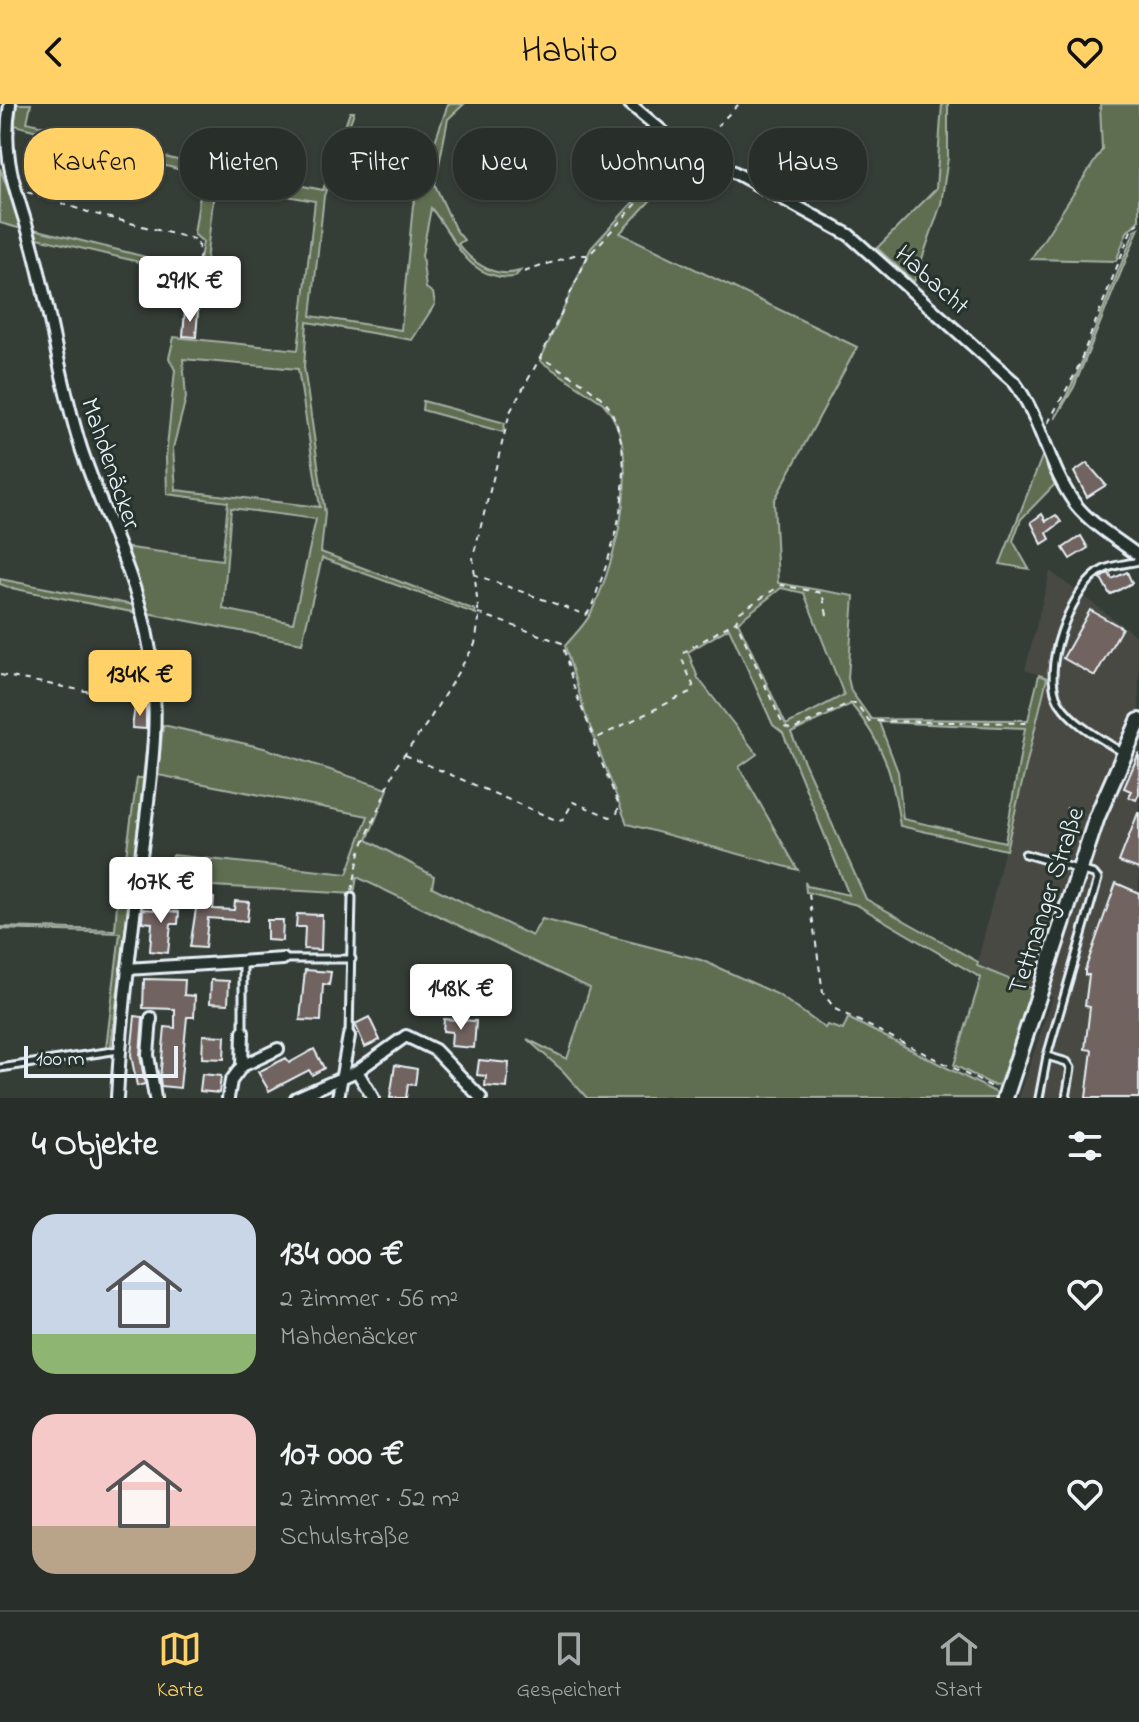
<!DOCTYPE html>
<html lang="de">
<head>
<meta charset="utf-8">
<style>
	body { margin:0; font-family:"Indie Flower",sans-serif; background:#303631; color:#f1f3f6; height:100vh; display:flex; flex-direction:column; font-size:30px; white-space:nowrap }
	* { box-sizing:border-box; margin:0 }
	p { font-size:26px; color:#a5a8a8 }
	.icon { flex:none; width:44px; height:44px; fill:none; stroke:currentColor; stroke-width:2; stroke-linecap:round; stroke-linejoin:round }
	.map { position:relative; height:994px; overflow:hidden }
	.panel { display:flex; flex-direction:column; background:#282e29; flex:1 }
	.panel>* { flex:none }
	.top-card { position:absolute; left:24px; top:24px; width:1092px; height:72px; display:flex; gap:16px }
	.scale { position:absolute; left:24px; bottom:20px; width:154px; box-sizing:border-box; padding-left:8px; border:4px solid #e8f1f8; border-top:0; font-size:22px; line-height:28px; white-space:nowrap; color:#e8f1f8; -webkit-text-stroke:6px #26332d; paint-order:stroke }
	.price { position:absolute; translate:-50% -68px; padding:0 18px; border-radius:8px; background:#fff; color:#222; font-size:26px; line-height:52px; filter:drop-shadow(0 2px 4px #0008) }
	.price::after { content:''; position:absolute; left:50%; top:48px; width:24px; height:18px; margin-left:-12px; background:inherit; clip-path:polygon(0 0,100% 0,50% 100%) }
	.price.on { background:#ffd166; color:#111 }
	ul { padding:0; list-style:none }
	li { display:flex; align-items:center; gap:24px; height:200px; padding:0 32px }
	li span { display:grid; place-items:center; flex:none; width:224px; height:160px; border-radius:24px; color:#555 }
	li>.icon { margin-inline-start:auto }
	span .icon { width:96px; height:96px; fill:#fffc; stroke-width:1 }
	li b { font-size:34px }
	h2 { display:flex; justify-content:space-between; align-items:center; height:96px; padding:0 32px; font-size:34px }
	.tag { padding:0 28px; border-radius:32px; background:#282e29; box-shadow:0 2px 6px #0004,0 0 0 2px #444a46; font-size:28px; line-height:72px }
	.tag.on { background:#ffd166; color:#111 }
	header { display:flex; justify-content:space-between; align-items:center; height:104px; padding:0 32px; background:#ffd166; color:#111; font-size:36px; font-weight:600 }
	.menu { display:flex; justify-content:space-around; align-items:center; height:112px; border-top:2px solid #444a46; background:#282e29; font-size:22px; color:#a5a8a8 }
	.menu a { display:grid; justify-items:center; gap:4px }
	.menu .on { color:#ffd166 }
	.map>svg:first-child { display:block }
</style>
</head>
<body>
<header><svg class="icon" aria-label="back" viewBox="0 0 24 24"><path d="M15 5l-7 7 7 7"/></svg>Habito<svg class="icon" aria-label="heart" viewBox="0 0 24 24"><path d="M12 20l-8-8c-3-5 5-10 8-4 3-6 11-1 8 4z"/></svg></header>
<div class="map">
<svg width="1139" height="994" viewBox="0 0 1139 994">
	<rect width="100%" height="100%" fill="#353d37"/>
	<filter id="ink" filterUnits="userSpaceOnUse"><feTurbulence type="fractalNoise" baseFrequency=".0125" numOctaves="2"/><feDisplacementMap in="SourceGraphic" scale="16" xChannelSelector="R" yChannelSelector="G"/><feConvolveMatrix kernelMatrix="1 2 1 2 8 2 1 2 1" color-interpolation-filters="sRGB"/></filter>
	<g filter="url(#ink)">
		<!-- built -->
		<polygon fill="#474943" points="1050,467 1139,534 1139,607 1122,643 1139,646 1139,994 1019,994 1052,893 977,861 1046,573 1025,566"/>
		<!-- green -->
		<g fill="#5f6e51" stroke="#a4b0a4" stroke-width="2" fill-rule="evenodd">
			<path d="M16,0H31L27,18L185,58L323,86L350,8H354L324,92L311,212L401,226L413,101L448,0H464L448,15L435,81L455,125L464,136L458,140C473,159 494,175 520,167L515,173C467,178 456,135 431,104L422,151L426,184L433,189L435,200L412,236L307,218L304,263L325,409L321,448L475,506L476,510L322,454L302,539L147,509L122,443L222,456L228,398L167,390L166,353L175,266L169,254L174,233L298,246L315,97L215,79L201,202L192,201L203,138L194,130L203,72L15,21L11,60L7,24ZM183,255L298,265L320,403L176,386L173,344L186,294ZM231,404L316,415L293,519L223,505Z"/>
			<polygon points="942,0 948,0 948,54 941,100 914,178 877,144 936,85"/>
			<polygon points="1100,0 1139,0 1139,116 1127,128 1116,157 1031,155 1102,46"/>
			<path d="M680,47L690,54L620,129L857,243L774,397L778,479L854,492L848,574L851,587L871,615L1028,616L1039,571L1047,574L1006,746L900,722C893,671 884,640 851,600L791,629L866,795L978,858L977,862L1033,885L1000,979L995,982L954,961L981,874L857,801L806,788L805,778L807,782L849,791L783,629L773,621L729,524L688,548L698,574L757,650L739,663L798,766L627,720L585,609L565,542C574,531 586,520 592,507C616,457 646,347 603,299L540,257L591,144ZM781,484L804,489L844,591L786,621L738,518ZM879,618L1025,624L1005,738L903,715L898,668Z"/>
			<polygon points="0,64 22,125 0,119"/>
			<polygon points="30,124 190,164 186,169 33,133"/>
			<polygon points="1139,124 1074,283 1055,315 1076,272 1135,126"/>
			<polygon points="423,297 505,319 503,328 422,306"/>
			<polygon points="1043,350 1058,377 1021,415 1013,437 1029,465 1000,460"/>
			<polygon points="0,475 133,501 137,509 11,484 0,480"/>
			<polygon points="151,602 132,779 122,778 121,786 130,789 111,942 106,944 120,829 0,825 0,823 115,826 119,773 123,773 137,674 143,674"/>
			<polygon points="163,621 264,644 388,685 367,736 434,772 432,783 532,832 542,815 701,856 777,890 825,924 827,921 843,926 848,914 997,989 995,994 587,994 563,967 527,935 567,955 590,884 357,773 354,790 143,778 146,765 169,767 173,751 347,770 368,712 158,671"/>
		</g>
		<!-- building -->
		<g fill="#71645f" stroke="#e8f1f8" stroke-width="2">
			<polygon points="185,206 198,207 196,233 183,232"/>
			<polygon points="1087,359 1106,381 1087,393 1074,368"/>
			<polygon points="1042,410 1046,417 1056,411 1061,418 1047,429 1050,435 1042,440 1031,418"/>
			<polygon points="1081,432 1088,444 1070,455 1063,444"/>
			<polygon points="1127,468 1132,479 1110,491 1101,474 1109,469 1112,475"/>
			<polygon points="1090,506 1122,524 1095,572 1063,554"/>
			<polygon points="135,602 146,603 146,625 132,624"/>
			<polygon points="1139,649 1139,690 1136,696 1129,693 1131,687 1124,684"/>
			<polygon points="1138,709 1139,709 1139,765 1119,758"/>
			<polygon points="1116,779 1139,789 1139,994 1086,994 1092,946 1085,945 1090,903 1085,902 1089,871 1085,871 1085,866"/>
			<polygon points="198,792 214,794 213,805 234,806 235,797 249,798 247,817 208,814 205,844 190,843"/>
			<polygon points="158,795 170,796 169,807 179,808 178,820 171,820 168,849 150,847 152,819 142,818 143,805 157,806"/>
			<polygon points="297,810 322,811 321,846 304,845 305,823 296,823"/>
			<polygon points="267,816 283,816 282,837 267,836"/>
			<polygon points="305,866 331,868 329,881 323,880 321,917 300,916"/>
			<polygon points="144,875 185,876 184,891 195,892 194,913 187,913 180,984 161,982 160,975 165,923 175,924 175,905 143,904"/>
			<polygon points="211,876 229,877 228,900 210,899"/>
			<polygon points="135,912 143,913 140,951 145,980 137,982 131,951"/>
			<polygon points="369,913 380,936 365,943 355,920"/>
			<polygon points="444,915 476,917 474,944 451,942 452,928 443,927"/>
			<polygon points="203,931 225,932 224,955 202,954"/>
			<polygon points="314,945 324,964 312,971 309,966 269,987 258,968 286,954 289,959"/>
			<polygon points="479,956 509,959 507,984 485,982 486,972 477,971"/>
			<polygon points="395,961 417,965 415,981 408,980 406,994 390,994"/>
			<polygon points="202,970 221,972 219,989 200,987"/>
		</g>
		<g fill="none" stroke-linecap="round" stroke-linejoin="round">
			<!-- lane casing -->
			<g stroke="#e8f1f8" stroke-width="11">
				<g id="lane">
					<path d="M1122,648C1100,634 1074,621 1059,598C1040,566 1070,489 1098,469C1108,461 1126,460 1139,457"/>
					<polyline points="1025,750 1094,770 1098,775 1047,952 1067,958 1071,964 1066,994"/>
					<polyline points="283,855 352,855"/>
					<polyline points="243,927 243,860"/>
					<polyline points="349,931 352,793"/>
					<polyline points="0,964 119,946"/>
					<polyline points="1039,994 1047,952"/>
				</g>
			</g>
			<!-- street casing -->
			<g stroke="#e8f1f8" stroke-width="16">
				<g id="street">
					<path d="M10,0C0,58 19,91 33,144C51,211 60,278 81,344C101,405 132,463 146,526C164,604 150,681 140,760C131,838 121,915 117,994"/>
					<path d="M630,0L668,32L849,131L1014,278C1042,315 1048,364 1076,401C1092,421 1118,436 1139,452"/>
					<polyline points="127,865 283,855"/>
					<polyline points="151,914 148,951 155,994"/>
					<polyline points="242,962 278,945"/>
					<polyline points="357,967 373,994"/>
					<polyline points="228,994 231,977 242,962 243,928"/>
					<polyline points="296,994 357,967 406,932 435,946 481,994"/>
					<polyline points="338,994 349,932"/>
				</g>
			</g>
			<!-- secondary casing -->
			<g stroke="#e8f1f8" stroke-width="20">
				<polyline id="secondary" points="1005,994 1097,713 1139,617"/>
			</g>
			<!-- path -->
			<g stroke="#e8f1f8" stroke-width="2" stroke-dasharray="6 6" stroke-linecap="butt">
				<polyline points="700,39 739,0"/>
				<polyline points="27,88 91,109 197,136 200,151 185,200"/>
				<polyline points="524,168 574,151 587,151"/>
				<polyline points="1048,319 1076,268 1132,124 1139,119"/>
				<path d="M473,470L586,511C593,504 596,489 600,479C619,428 637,356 610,305C600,286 560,266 542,254"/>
				<polyline points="478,509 562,539 575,587 594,634"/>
				<polyline points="827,511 822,489 781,481 740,508 736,517 784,623 793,626 849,599 856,599 869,617 1027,619"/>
				<polyline points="0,571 144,598"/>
				<polyline points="405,651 558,717 563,716 573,698 610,713 617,710 619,701 594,640 595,635 692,587 693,581 682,555 684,548 736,517"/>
				<polyline points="1066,704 1086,711"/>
				<polyline points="352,787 360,748 397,661 428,618 475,540 479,515 473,453 510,308 540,254 588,152 682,51"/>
				<polyline points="809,790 823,889 835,905 994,984"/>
			</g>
			<!-- lane -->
			<use href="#lane" stroke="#26332d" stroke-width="5"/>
			<!-- street -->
			<use href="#street" stroke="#26332d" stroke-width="10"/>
			<!-- secondary -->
			<use href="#secondary" stroke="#26332d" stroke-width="14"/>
		</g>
	</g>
	<g text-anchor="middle" stroke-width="6" stroke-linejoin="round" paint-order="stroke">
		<!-- street labels -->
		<g font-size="26" fill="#e8f1f8" stroke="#26332d">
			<text transform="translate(933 175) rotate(42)" y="9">Habacht</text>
			<text transform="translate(112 359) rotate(71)" y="9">Mahdenäcker</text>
			<text transform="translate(1045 796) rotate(-72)" y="9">Tettnanger Straße</text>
		</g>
	</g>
</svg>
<div class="scale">100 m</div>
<b class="price" style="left:190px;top:220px">291K €</b>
<b class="price on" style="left:140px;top:614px">134K €</b>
<b class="price" style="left:161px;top:821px">107K €</b>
<b class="price" style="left:461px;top:928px">148K €</b>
<div class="top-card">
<a class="tag on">Kaufen</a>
<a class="tag">Mieten</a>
<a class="tag">Filter</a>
<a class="tag">Neu</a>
<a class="tag">Wohnung</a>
<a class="tag">Haus</a>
</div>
</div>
<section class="panel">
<h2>4 Objekte<svg class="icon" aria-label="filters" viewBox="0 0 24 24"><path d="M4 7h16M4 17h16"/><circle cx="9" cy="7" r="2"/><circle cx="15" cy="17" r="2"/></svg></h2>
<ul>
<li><span style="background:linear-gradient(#c9d6e8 75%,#8fb573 0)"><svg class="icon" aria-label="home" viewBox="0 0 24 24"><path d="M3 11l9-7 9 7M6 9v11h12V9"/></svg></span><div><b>134 000 €</b><p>2 Zimmer · 56 m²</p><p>Mahdenäcker</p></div><svg class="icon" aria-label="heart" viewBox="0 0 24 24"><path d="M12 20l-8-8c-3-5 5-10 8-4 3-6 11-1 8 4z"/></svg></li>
<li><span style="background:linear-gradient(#f6c9c9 70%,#b9a48a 0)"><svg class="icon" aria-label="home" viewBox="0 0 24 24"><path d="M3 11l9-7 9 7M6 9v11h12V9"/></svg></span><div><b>107 000 €</b><p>2 Zimmer · 52 m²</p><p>Schulstraße</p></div><svg class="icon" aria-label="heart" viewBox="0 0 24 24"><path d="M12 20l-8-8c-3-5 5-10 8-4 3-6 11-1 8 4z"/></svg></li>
</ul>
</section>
<nav class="menu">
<a class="on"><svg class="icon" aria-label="map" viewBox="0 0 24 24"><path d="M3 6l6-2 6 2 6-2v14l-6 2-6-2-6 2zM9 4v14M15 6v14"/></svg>Karte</a>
<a><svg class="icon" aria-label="saved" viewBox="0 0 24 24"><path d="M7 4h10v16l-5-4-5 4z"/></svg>Gespeichert</a>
<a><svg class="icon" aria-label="home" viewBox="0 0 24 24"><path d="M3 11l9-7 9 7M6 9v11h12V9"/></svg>Start</a>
</nav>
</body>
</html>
